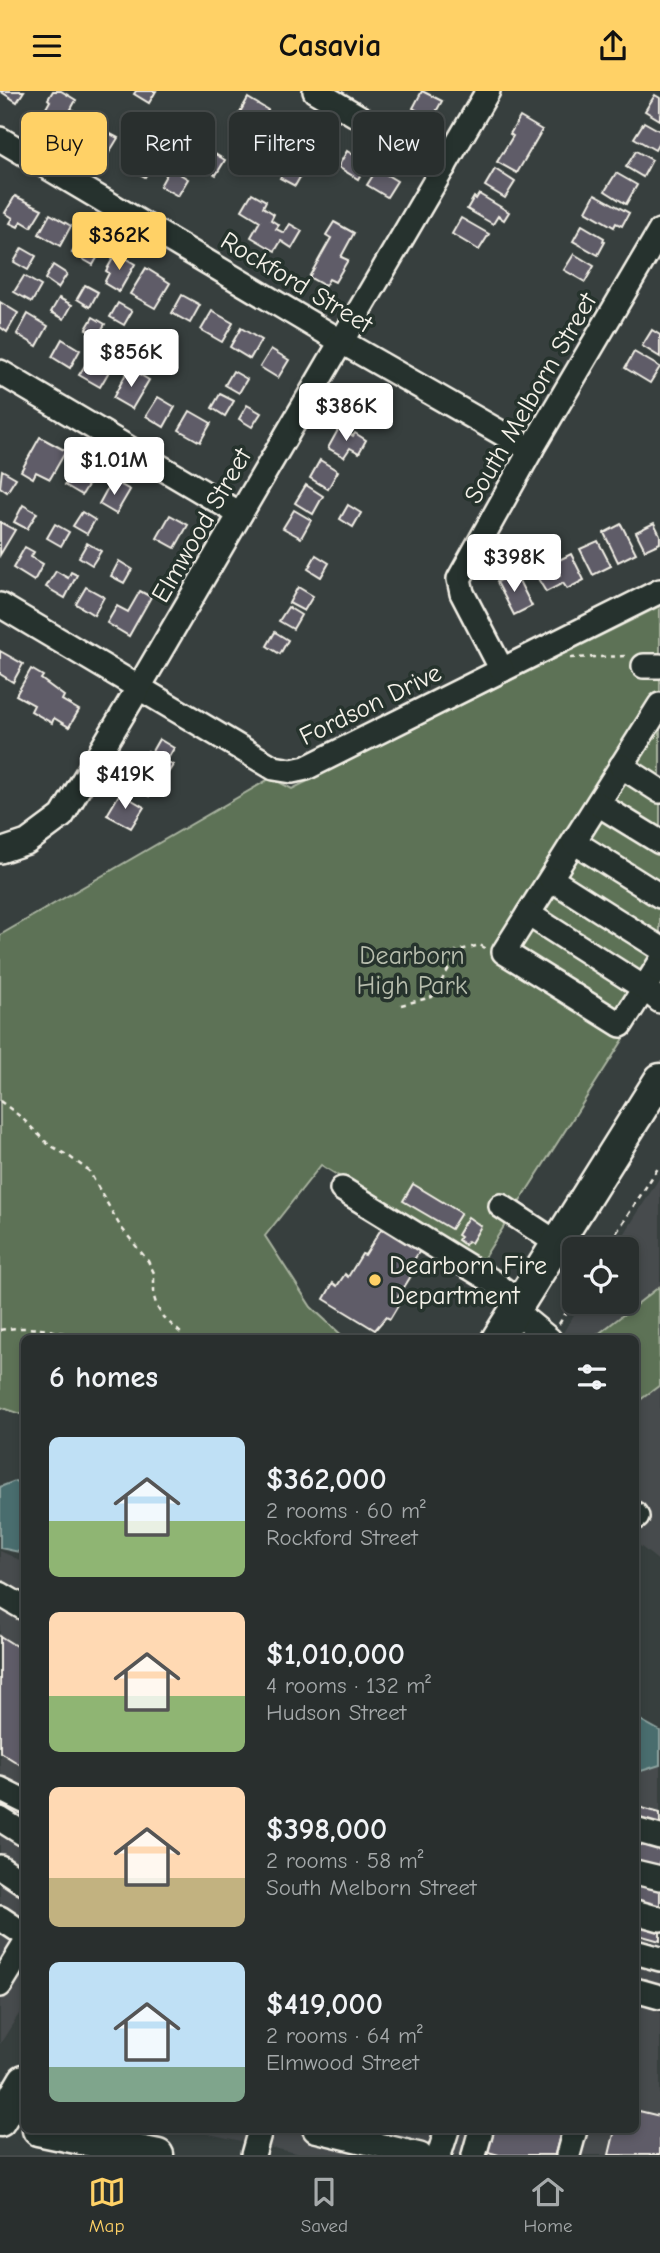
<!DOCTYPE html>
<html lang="en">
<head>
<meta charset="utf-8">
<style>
	body { margin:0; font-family:"Comic Neue",sans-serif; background:#313736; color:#f1f3f6; height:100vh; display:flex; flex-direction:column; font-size:26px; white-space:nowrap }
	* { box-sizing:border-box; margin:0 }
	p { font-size:23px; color:#a5a9aa }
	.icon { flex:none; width:38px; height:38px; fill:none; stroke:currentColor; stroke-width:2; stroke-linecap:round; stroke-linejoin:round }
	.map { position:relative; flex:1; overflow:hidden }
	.drawer { position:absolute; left:21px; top:1244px; width:618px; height:798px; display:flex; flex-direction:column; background:#292f2e; border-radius:10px; box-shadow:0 4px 10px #0003,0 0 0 2px #454a4a }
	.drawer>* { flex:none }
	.banner { position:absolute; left:21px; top:21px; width:620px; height:63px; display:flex; gap:14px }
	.buttons { position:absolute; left:562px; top:1146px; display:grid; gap:14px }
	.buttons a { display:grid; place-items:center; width:77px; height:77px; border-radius:10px; background:#292f2e; box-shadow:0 4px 10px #0003,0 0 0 2px #454a4a; font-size:35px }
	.price { position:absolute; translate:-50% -60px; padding:0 16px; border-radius:7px; background:#fff; color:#222; font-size:23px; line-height:46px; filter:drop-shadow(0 2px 4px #0008) }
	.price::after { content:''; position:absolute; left:50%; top:42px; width:21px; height:16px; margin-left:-10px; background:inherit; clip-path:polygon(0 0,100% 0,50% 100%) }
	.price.current { background:#ffd166; color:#111 }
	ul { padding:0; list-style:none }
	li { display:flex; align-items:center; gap:21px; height:175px; padding:0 28px }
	li span { display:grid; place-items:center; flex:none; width:196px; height:140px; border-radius:10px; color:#555 }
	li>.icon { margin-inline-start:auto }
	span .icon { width:84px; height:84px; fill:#fffc; stroke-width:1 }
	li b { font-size:30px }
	h2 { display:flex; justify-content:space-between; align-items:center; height:84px; padding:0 28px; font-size:30px }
	.tag { padding:0 24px; border-radius:10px; background:#292f2e; box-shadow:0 4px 10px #0003,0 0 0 2px #454a4a; font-size:24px; line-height:63px }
	.tag.current { background:#ffd166; color:#111 }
	header { display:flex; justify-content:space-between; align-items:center; height:91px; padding:0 28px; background:#ffd166; color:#111; font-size:32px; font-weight:700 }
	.menu { display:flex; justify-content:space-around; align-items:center; height:98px; border-top:2px solid #454a4a; background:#292f2e; font-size:19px; color:#a5a9aa }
	.menu a { display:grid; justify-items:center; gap:4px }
	.menu .current { color:#ffd166 }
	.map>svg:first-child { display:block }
</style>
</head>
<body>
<header><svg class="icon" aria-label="menu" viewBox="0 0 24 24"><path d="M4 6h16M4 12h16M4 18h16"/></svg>Casavia<svg class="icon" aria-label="share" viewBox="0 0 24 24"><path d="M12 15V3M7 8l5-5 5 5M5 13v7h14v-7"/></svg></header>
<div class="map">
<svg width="660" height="2064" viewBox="0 0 660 2064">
	<rect width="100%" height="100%" fill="#373f3e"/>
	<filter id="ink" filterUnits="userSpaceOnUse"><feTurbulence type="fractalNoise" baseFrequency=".0143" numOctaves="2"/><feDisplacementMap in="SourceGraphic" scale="14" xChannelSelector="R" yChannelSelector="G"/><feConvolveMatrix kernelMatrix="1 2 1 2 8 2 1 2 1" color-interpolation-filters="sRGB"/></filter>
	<g filter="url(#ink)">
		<!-- built -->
		<g fill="#474b4d">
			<polygon points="660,1086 660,1471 635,1451 635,1248 559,1248 582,1211 626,1211 626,1158 615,1158"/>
			<polygon points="0,1460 24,1471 24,1915 0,1953"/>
			<polygon points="635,1671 660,1674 660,2064 305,2064 191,2039 635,2039"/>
		</g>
		<!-- green -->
		<g fill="#5d7256" stroke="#a8b29f" stroke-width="2">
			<polygon points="660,515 660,891 480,1173 321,1074 265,1145 311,1216 346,1248 24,1248 24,1324 0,1316 0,844 271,687 292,698"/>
			<polygon points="659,1196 660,1294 636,1312 635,1248 592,1248"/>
		</g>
		<!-- water -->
		<g fill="#496d6e" stroke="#8da29f" stroke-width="2">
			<polygon points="15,1390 24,1395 24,1462 0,1457 0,1396"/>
			<polygon points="635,1626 660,1640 660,1674 635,1682"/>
		</g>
		<!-- building -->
		<g fill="#5f5c67" stroke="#f4f1e8" stroke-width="2">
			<polygon points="0,0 24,0 17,11"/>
			<polygon points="53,0 61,0 76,9 71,18 78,22 68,40 41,26 50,10 48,8"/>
			<polygon points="136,0 156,0 149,12 134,3"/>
			<polygon points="422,0 442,10 432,28 413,17"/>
			<polygon points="655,4 660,7 660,29 645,20"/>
			<polygon points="248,7 268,19 259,35 239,23"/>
			<polygon points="281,21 292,27 289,33 302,40 286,68 276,62 282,51 269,43"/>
			<polygon points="520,26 542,39 517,82 497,71 513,45 510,43"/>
			<polygon points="644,31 660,40 660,50 655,59 634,47"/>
			<polygon points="99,37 118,47 107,65 89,54"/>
			<polygon points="177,37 191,45 183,60 168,52"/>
			<polygon points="317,42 337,54 328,70 307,58"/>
			<polygon points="137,58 155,69 145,86 127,76"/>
			<polygon points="210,60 225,69 216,84 201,75"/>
			<polygon points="347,60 367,72 358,88 338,76"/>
			<polygon points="636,60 652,69 643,86 626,76"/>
			<polygon points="289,72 303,81 295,95 280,87"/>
			<polygon points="170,77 188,88 178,105 160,95"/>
			<polygon points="377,78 397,90 387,106 367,94"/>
			<polygon points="495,78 515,91 505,107 485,95"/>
			<polygon points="616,82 637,94 626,113 605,100"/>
			<polygon points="252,102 266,110 263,116 274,123 271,129 279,134 276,138 284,142 290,133 302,140 292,157 281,150 275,160 251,146 260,130 242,119"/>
			<polygon points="479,103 509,121 504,129 498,125 493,133 467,118 474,106 476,108"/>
			<polygon points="595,103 629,122 622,135 616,132 614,136 586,120"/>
			<polygon points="15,105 42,118 31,136 21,130 18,136 10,132 13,127 5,122"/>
			<polygon points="50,123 71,135 60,155 39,143"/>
			<polygon points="461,127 489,143 479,159 452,143"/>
			<polygon points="334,131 354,142 341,166 348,169 335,191 329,188 325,195 309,186 331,147 326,144"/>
			<polygon points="582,134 604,147 603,150 605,151 598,164 573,150"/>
			<polygon points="83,143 104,155 93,174 72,162"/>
			<polygon points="22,157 36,165 28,179 14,171"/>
			<polygon points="116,162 135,173 119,201 104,192 109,182 106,180"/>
			<polygon points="574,163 594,175 585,191 564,179"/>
			<polygon points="53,174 67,183 58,197 45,188"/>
			<polygon points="146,177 170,192 155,217 130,203"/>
			<polygon points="24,185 41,195 32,211 14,201"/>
			<polygon points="85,194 98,201 90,216 77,208"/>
			<polygon points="182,204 200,214 190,232 172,222"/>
			<polygon points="59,207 72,214 64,228 51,221"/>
			<polygon points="0,211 18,222 7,241 0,236"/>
			<polygon points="118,212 132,220 124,234 110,226"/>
			<polygon points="212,220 233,232 222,251 201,239"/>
			<polygon points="28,223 48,235 37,255 17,243"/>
			<polygon points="93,226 105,233 98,245 86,238"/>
			<polygon points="241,237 261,249 250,268 230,256"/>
			<polygon points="652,239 660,244 660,266 642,255"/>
			<polygon points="123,245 136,253 128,267 114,259"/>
			<polygon points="62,248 80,259 70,277 52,266"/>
			<polygon points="271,258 289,269 278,287 260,276"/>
			<polygon points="634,261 660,276 650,292 625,277"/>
			<polygon points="154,262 168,270 160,283 146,276"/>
			<polygon points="91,265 111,277 100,296 79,284"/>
			<polygon points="129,277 149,289 132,318 113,307"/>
			<polygon points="233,280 247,288 239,302 225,294"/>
			<polygon points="220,303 234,310 225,325 212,317"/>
			<polygon points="158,306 175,316 164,336 146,325"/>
			<polygon points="247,314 261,322 252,336 239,328"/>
			<polygon points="190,320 211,332 200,351 179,339"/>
			<polygon points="339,337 353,345 355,342 366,349 359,362 350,357 344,366 328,357"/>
			<polygon points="40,346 66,360 50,388 36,381 33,387 21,380"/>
			<polygon points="320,369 338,380 328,398 310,387"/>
			<polygon points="79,370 96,381 82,404 65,394"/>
			<polygon points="2,379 16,387 7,401 0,396"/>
			<polygon points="112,389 130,399 116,423 99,413"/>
			<polygon points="306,394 323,405 313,423 295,412"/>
			<polygon points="23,414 37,422 27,438 14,431"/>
			<polygon points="348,414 361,422 353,436 340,428"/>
			<polygon points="294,419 311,429 301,447 283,437"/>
			<polygon points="82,421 95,429 87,443 73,435"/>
			<polygon points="170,424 188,434 175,457 157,447"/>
			<polygon points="0,431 15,439 0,464"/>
			<polygon points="654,432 660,444 660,452 645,459 636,441"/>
			<polygon points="55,433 69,441 61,455 47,447"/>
			<polygon points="621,433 636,462 618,471 604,442"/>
			<polygon points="598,450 611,475 593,484 580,458"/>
			<polygon points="87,452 101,460 92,474 79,466"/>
			<polygon points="25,456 34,461 31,466 43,473 34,490 13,477"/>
			<polygon points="571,463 584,489 567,498 563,492 546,501 537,486 553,478 557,486 560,485 553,472"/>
			<polygon points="316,464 329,472 321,486 308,478"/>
			<polygon points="119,470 132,478 124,492 111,485"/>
			<polygon points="56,480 68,487 71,481 77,484 65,507 46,496"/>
			<polygon points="515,482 532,515 514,524 497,491"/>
			<polygon points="86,496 104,506 94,524 76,513"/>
			<polygon points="298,496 313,505 304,520 289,512"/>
			<polygon points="140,500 151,506 129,545 107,532 117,515 128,521"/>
			<polygon points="288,516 301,524 293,538 279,530"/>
			<polygon points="275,541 288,549 280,563 267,555"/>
			<polygon points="0,560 23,573 13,591 0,583"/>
			<polygon points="31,578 43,585 41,588 64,605 62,609 79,619 69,636 54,627 52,632 31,620 34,614 16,604"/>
			<polygon points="159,648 174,657 166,671 173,674 166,685 160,681 149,705 125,692 138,672 141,673 148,660 151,662"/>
			<polygon points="120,702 144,716 131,737 107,724"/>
			<polygon points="413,1093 461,1122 451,1138 403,1110"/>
			<polygon points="468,1126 481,1135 471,1152 468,1150 465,1154 458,1149 460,1146 457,1144"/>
			<polygon points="383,1135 429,1157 424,1164 419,1161 406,1181 411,1185 398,1206 402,1208 390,1228 386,1226 375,1239 324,1208 333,1192 337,1195 345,1183 348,1186 362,1163 365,1164"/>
			<polygon points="0,1545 24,1560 24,1676 0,1661"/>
			<polygon points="635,1715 660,1722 660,1850 635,1843"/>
			<polygon points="635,2019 660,2025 660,2064 609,2064 615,2039 635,2039"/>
			<polygon points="493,2039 561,2039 555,2064 499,2064 488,2061"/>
		</g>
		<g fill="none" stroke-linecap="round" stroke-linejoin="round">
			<!-- minor casing -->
			<g stroke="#f4f1e8" stroke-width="28">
				<g id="minor">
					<polyline points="315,0 444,76"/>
					<polyline points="0,48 342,251 531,359"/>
					<polyline points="0,281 240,423"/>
					<polyline points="0,514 274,677 292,680 306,677 660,500"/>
					<polyline points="644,575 660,575"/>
					<polyline points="502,579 462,502 459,488 531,359 660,140"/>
					<polyline points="660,614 504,861 621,934 660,872"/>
					<polyline points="621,675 660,700"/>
					<polyline points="598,713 660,751"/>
					<polyline points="574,751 660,805"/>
					<polyline points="0,760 27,751 62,725 139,596 488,0"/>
					<polyline points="551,788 660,857"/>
					<polyline points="528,823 644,897 660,910"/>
					<polyline points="342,1098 492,1190 520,1211"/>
					<polyline points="501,1115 557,1152"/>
					<polyline points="515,1220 549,1248"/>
					<polyline points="635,1423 637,1426"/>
					<polyline points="0,1503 24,1517"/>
					<polyline points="0,1698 24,1710"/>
					<polyline points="0,1728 24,1743"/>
					<polyline points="635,1739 660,1746"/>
					<polyline points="0,1776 24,1792"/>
					<polyline points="635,1781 660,1787"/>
					<polyline points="635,1821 660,1828"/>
					<polyline points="0,1827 24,1843"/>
					<polyline points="635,1861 660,1868"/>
					<polyline points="0,1894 24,1855"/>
					<polyline points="635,1899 660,1906"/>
					<polyline points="315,2039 420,2064"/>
					<polyline points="253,2064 260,2039"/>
					<polyline points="439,2064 447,2039"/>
					<polyline points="474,2064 481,2039"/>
					<polyline points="568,2064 575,2039"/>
				</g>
			</g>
			<!-- major casing -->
			<g stroke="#f4f1e8" stroke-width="35">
				<g id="major">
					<polyline points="497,1248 660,988"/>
					<polyline points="0,2030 24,1989"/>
					<polyline points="38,2039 158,2064"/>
				</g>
			</g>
			<!-- path -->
			<g stroke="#f4f1e8" stroke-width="2.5" stroke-dasharray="5 5" stroke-linecap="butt">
				<polyline points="570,567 626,565"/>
				<polyline points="401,914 432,906 455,867 456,860 480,854 485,857"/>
				<polyline points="0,1010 21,1026 48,1053 70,1066 89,1080 120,1135 148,1170 154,1182 154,1206 157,1216 163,1226 182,1243 182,1248"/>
				<polyline points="606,1158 660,1074"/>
				<polyline points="559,1233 574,1209"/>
				<path d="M0,1239C28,1234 58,1239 84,1248"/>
			</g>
			<!-- minor -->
			<use href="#minor" stroke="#26332d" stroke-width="23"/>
			<!-- major -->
			<use href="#major" stroke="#26332d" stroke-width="30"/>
		</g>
	</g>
	<!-- markers -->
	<circle fill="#ffd166" stroke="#26332d" stroke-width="2.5" cx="375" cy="1189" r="7"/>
	<g text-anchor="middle" stroke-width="7" stroke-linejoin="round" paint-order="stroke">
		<!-- street labels -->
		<g font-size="26" fill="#f4f1e8" stroke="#26332d">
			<text transform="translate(297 191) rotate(31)" y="9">Rockford Street</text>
			<text transform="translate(530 307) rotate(-60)" y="9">South Melborn Street</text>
			<text transform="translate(201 434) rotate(-60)" y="9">Elmwood Street</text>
			<text transform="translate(370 613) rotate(-26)" y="9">Fordson Drive</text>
		</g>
		<!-- park labels -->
		<g font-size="26" fill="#b8beae" stroke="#26332d">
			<text x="412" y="873">Dearborn<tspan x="412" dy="30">High Park</tspan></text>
		</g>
		<!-- poi labels -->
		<g font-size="26" fill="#f4f1e8" stroke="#26332d" text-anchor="start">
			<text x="389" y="1183">Dearborn Fire<tspan x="389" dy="30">Department</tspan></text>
		</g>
	</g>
</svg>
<div class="buttons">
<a><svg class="icon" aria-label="locate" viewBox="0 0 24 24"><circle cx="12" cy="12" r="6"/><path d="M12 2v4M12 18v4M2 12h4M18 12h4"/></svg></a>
</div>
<b class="price current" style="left:119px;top:181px">$362K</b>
<b class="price" style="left:131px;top:298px">$856K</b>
<b class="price" style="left:346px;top:352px">$386K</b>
<b class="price" style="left:114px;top:406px">$1.01M</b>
<b class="price" style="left:514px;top:503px">$398K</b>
<b class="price" style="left:125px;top:720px">$419K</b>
<div class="banner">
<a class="tag current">Buy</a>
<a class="tag">Rent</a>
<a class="tag">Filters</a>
<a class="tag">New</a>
</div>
<section class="drawer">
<h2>6 homes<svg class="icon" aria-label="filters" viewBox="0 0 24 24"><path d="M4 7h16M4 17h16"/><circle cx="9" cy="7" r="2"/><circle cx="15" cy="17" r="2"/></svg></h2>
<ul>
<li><span style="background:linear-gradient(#bfe0f5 60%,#8fb573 0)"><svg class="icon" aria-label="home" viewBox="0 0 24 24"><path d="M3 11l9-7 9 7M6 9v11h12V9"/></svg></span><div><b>$362,000</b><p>2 rooms · 60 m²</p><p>Rockford Street</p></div></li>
<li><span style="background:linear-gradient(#ffd9b3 60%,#8fb573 0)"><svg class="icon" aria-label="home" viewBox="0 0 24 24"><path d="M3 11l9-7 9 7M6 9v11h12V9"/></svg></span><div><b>$1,010,000</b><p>4 rooms · 132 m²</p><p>Hudson Street</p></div></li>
<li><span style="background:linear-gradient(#ffd9b3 65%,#c2b280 0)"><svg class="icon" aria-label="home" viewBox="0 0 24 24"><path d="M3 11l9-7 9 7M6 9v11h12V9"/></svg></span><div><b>$398,000</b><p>2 rooms · 58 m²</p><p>South Melborn Street</p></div></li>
<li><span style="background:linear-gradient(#bfe0f5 75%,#7fa58c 0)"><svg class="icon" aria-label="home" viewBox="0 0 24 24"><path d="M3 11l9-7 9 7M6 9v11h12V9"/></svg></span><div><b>$419,000</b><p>2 rooms · 64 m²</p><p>Elmwood Street</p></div></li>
</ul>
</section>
</div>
<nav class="menu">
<a class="current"><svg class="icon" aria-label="map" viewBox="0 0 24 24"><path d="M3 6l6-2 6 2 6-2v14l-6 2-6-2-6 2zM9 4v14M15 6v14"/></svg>Map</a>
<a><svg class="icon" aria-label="saved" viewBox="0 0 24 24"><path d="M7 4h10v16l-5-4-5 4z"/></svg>Saved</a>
<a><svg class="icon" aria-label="home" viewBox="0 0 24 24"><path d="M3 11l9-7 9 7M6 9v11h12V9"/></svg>Home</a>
</nav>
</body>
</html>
